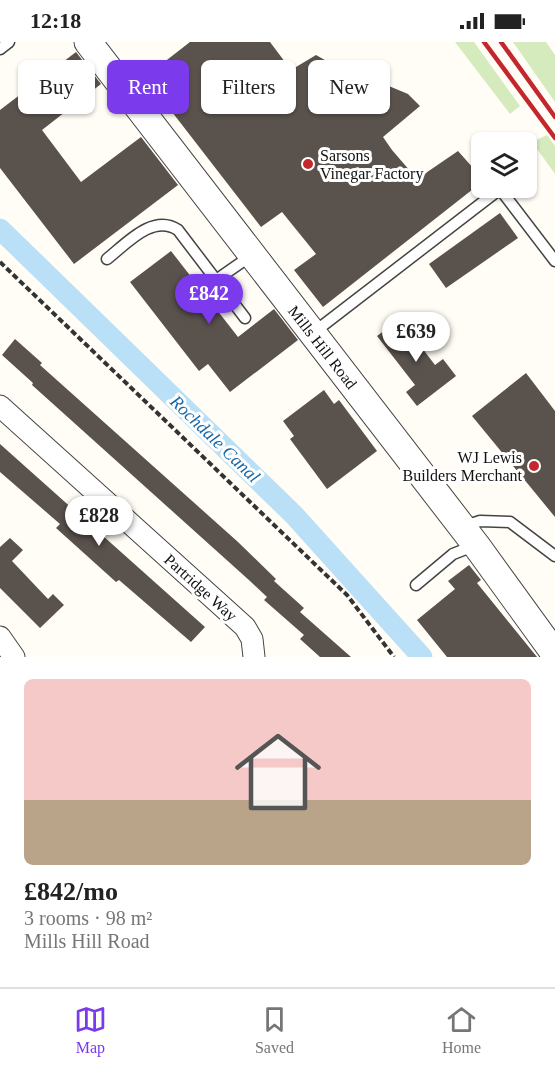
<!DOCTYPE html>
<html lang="en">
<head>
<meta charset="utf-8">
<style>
	body { margin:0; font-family:"Times New Roman",serif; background:#f2f2f2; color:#222; height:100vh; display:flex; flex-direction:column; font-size:22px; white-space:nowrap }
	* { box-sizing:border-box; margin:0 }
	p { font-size:20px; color:#767676 }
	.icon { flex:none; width:33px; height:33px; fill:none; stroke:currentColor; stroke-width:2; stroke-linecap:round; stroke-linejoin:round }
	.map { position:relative; height:615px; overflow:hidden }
	.details { display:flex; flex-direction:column; background:#fff; flex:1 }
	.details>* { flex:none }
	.hud { position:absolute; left:18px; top:18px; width:519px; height:54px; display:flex; gap:12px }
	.controls { position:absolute; left:471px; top:90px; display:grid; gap:12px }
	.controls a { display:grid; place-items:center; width:66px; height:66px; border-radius:9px; background:#fff; box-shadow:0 2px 4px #0004; font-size:30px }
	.price { position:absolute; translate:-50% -51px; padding:0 14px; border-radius:21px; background:#fff; color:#222; font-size:20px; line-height:39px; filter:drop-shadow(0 2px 3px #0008) }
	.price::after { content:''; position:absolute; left:50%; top:36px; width:18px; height:14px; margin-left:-9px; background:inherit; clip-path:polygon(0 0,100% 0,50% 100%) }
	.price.current { background:#7c3aed; color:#fff }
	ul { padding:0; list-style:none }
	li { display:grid; align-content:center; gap:12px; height:318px; padding:0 24px }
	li+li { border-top:2px solid #e0e0e0 }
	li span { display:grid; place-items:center; height:186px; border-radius:9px; color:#555 }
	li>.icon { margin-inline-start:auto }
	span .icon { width:108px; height:108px; fill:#fffc; stroke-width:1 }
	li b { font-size:26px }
	.pill { padding:0 21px; border-radius:9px; background:#fff; box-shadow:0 2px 4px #0004; font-size:21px; line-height:54px }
	.pill.current { background:#7c3aed; color:#fff }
	.status { display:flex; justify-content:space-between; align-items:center; height:42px; padding:0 30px; background:#fff; direction:ltr }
	.status svg { height:16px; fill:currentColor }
	.dock { display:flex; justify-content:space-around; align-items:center; height:84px; border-top:2px solid #e0e0e0; background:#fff; font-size:16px; color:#767676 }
	.dock a { display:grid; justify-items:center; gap:3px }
	.dock .current { color:#7c3aed }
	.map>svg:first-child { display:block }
</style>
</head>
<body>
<div class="status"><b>12:18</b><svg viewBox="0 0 49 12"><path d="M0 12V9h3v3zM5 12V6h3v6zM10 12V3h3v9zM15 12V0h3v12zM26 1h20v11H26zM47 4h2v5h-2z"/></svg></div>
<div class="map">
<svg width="555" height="615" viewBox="0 0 555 615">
	<rect width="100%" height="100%" fill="#fffdf5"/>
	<!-- green -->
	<g fill="#d5ebbd">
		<polygon points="455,0 474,0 520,64 510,72"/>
		<polygon points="513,0 546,0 555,13 555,60"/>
		<polygon points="547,93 555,104 555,132 532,100"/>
	</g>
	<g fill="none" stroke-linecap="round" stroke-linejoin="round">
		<!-- canal -->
		<polyline stroke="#b9e0f7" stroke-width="21" points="0,187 294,473 422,615"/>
	</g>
	<!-- building -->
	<g fill="#5a524d">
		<polygon points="190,0 270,0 291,28 316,13 376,47 384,42 408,52 420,64 383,95 392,108 417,137 458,109 482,136 482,140 323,265 294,228 316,212 282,170 261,185 145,35"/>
		<polygon points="76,10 101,42 42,88 81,140 141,95 178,143 74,222 0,126 0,68"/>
		<polygon points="500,171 518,196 446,246 429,222"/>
		<polygon points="171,209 238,295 274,267 298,298 230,350 208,322 199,329 130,240"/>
		<polygon points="400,277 435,323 443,317 456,334 417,364 406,350 415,343 377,294"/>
		<polygon points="15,297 42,321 40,323 238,500 276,537 274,539 304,566 300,570 351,615 320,615 300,597 304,593 264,558 267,555 250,539 32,343 33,341 2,313"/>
		<polygon points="526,331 555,369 555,475 472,374"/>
		<polygon points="324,348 334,362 339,358 377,409 327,447 290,397 294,394 283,379"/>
		<polygon points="0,402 205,585 191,600 119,538 116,540 56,486 60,482 0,430"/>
		<polygon points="10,496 23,508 12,519 48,557 53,552 64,563 40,586 0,546 0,505"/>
		<polygon points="469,523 481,538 477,541 537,615 447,615 417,578 455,547 448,539"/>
	</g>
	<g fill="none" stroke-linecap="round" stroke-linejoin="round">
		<!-- service casing -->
		<g stroke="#444" stroke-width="13">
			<g id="service">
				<polyline points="0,7 9,0"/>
				<path d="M107,217C126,202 153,171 178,188L245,276"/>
				<polyline points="216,238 252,213"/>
				<polyline points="313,291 500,147 555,219"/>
				<polyline points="462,485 480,479 510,480 555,514"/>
				<polyline points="416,543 453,512 476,503"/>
			</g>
		</g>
		<!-- minor casing -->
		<g stroke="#444" stroke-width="23">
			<g id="minor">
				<polyline points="0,364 245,585 252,597 254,615"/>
				<polyline points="0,595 14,615"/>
			</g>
		</g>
		<!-- tertiary casing -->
		<g stroke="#444" stroke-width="29">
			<polyline id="tertiary" points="88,0 476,503 555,612"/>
		</g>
		<!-- path -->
		<polyline stroke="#333" stroke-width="4" stroke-dasharray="6 3" stroke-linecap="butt" points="0,220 347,553 394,615"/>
		<!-- service -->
		<use href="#service" stroke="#fff" stroke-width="10"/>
		<!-- minor -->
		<use href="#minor" stroke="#fff" stroke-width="21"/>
		<!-- tertiary -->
		<use href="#tertiary" stroke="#fff" stroke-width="27"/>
		<!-- rail -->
		<g stroke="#c4262e" stroke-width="4.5">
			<polyline points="484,0 555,96"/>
			<polyline points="501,0 555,75"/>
		</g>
	</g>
	<!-- markers -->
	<g fill="#c4262e" stroke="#fff" stroke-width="2">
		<circle cx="308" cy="122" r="6"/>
		<circle cx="534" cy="424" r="6"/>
	</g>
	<g text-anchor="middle" stroke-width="6" stroke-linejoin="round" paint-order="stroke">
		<!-- poi labels -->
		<g font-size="16" fill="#111" stroke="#fff" text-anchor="start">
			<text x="320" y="119">Sarsons<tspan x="320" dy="18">Vinegar Factory</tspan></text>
			<text x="522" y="421" text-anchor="end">WJ Lewis<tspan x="522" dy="18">Builders Merchant</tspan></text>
		</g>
		<!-- street labels -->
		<g font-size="16" fill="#111" stroke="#fff">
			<text transform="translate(323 305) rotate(52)" y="6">Mills Hill Road</text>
			<text transform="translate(201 545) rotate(42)" y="6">Partridge Way</text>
		</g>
		<!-- water labels -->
		<g font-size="18" font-style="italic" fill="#1768a6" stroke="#fff">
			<text transform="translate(215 397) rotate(44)" y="6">Rochdale Canal</text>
		</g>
	</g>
</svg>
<div class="controls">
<a><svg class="icon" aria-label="layers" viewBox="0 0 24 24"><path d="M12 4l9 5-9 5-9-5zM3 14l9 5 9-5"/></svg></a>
</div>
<b class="price current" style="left:209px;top:283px">£842</b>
<b class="price" style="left:416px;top:321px">£639</b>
<b class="price" style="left:99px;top:505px">£828</b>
<div class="hud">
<a class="pill">Buy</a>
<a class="pill current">Rent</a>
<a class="pill">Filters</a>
<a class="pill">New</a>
</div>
</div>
<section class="details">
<ul>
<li><span style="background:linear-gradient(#f6c9c9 65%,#b9a48a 0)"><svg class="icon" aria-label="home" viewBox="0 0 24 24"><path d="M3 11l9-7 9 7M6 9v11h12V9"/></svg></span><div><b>£842/mo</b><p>3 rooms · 98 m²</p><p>Mills Hill Road</p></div></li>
</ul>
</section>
<nav class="dock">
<a class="current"><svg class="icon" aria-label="map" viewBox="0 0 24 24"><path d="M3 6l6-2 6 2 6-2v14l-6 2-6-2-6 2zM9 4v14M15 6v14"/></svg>Map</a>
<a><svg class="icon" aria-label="saved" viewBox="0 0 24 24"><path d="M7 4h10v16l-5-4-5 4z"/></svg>Saved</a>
<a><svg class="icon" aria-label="home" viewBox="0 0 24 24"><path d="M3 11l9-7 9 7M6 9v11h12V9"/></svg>Home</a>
</nav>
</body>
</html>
